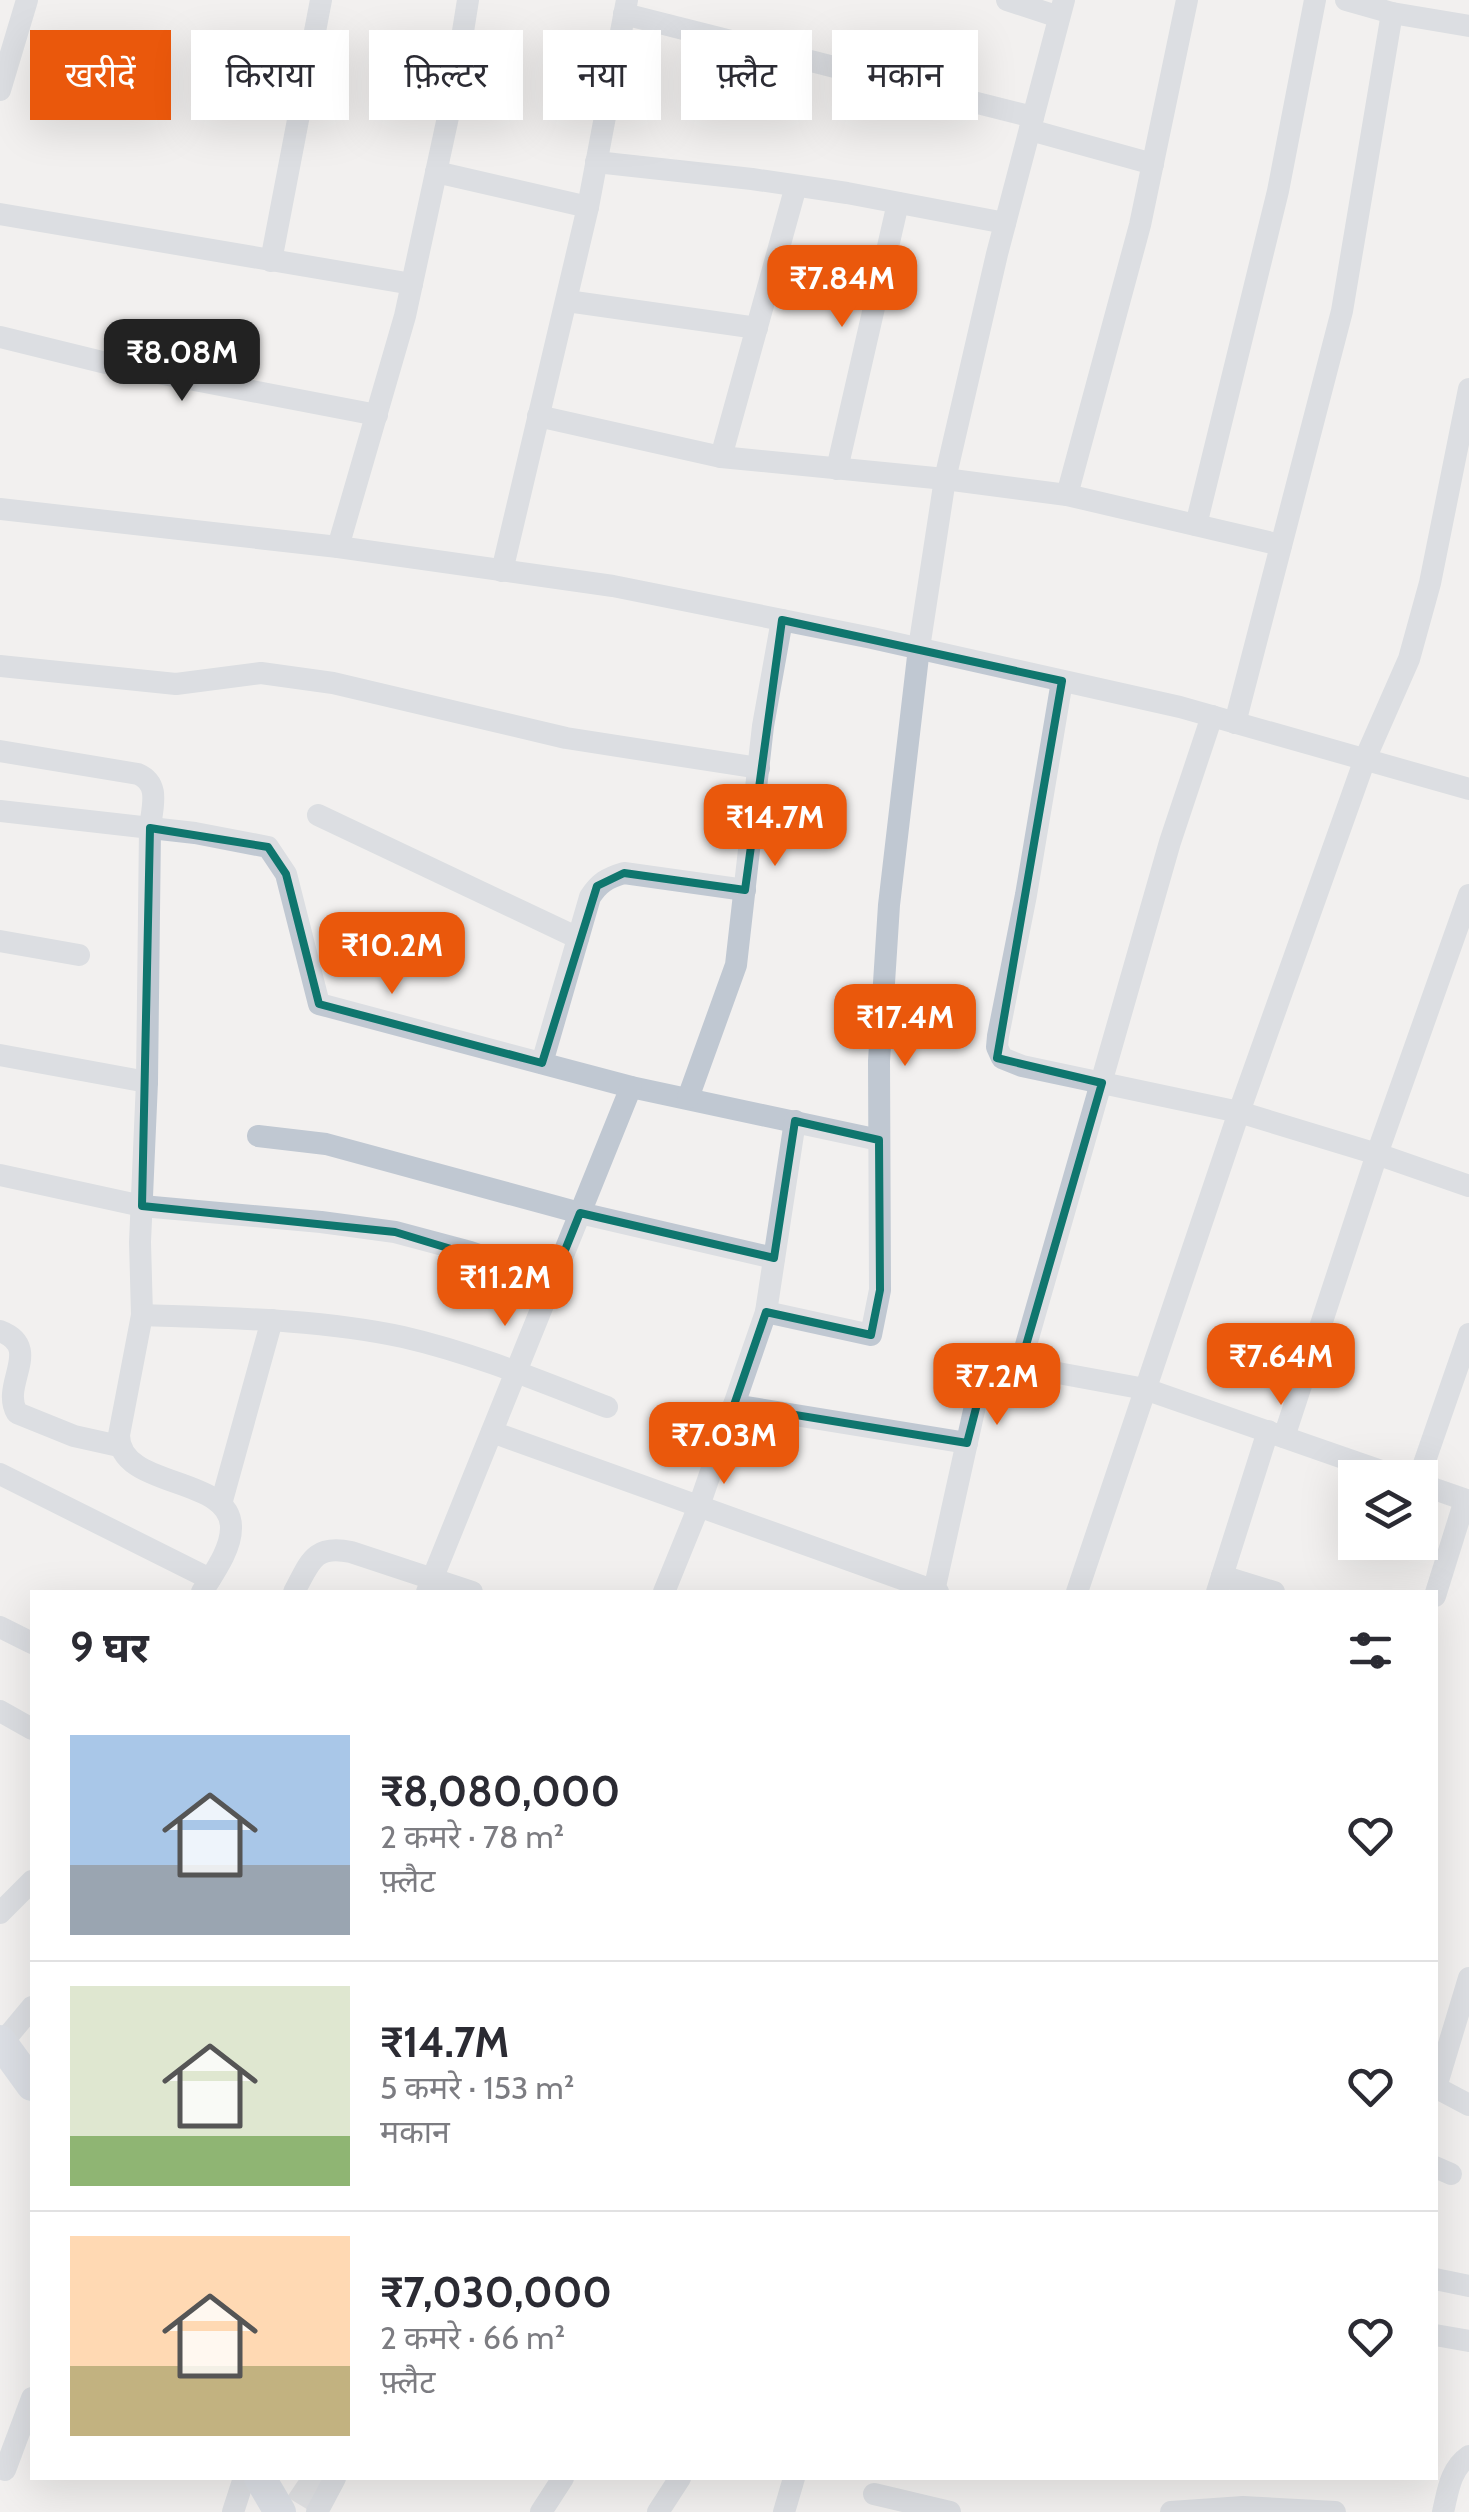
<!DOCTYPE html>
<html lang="hi">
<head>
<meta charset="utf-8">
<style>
	body { margin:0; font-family:Cabin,"Noto Sans Devanagari",sans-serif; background:#f7f7f7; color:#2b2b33; height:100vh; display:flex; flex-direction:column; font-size:38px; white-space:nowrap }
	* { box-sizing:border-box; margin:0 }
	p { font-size:32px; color:#7c7c81 }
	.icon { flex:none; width:55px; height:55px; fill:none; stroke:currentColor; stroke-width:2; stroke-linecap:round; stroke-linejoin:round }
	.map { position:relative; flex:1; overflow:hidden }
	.sheet { position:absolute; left:30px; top:1590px; width:1408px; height:890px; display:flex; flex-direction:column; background:#fff; border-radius:0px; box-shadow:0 10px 40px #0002 }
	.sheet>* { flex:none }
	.hud { position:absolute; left:30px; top:30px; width:1410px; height:90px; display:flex; gap:20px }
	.tools { position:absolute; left:1338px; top:1460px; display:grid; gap:20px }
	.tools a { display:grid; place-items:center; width:100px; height:100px; border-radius:0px; background:#fff; box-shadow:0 10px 40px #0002; font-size:50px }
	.price { position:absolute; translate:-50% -85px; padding:0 22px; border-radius:20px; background:#ea580c; color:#fff; font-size:32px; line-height:65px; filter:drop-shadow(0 2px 5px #0008) }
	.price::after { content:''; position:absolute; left:50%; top:60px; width:30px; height:22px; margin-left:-15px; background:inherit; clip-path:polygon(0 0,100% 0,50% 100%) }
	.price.selected { background:#222; color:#fff }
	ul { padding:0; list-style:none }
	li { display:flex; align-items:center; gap:30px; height:250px; padding:0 40px }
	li+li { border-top:2px solid #e1e1e2 }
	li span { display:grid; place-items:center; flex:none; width:280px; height:200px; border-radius:0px; color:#555 }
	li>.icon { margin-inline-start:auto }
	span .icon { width:120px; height:120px; fill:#fffc; stroke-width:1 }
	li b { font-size:42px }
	h2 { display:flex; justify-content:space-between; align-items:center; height:120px; padding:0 40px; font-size:42px }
	.tag { padding:0 35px; border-radius:0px; background:#fff; box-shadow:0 10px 40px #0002; font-size:35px; line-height:90px }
	.tag.selected { background:#ea580c; color:#fff }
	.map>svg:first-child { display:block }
</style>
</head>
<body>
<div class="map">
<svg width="1469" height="2512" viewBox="0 0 1469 2512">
	<rect width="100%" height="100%" fill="#f2f0ef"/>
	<!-- building -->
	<polygon fill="#cbced5" points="300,2478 332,2478 310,2511 287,2497"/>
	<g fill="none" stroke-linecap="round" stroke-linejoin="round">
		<!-- street -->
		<g stroke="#c0c8d2" stroke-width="22">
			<polyline points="1007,0 1059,17"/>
			<polyline points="1346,0 1392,13 1469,26"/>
			<polyline points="624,14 1033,117"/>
			<polyline points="0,90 27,0"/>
			<polyline points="1030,130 1153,164"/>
			<polyline points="596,162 752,179 847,193 1005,223"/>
			<polyline points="436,172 588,207"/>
			<polyline points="0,214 412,284"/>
			<polyline points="271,261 321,0"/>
			<polyline points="567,301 757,328"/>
			<polyline points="0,337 106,363 377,415"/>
			<polyline points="538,416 721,457 945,479 1067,495 1281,545"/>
			<polyline points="721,457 796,186"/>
			<polyline points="837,469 898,203"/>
			<polyline points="1067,495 1140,225 1187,0"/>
			<polyline points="0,509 338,547 613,586 872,638 1180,707 1469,789"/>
			<polyline points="1196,525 1278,191 1315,0"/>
			<polyline points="338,547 405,316 453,94 468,0"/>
			<polyline points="502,571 588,207 627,0"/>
			<polyline points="0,666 176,684 261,673 333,683 566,738 759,768"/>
			<polyline points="1062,681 1026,895 998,1036 997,1047 1002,1058 1022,1066 1239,1112 1377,1154 1469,1186"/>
			<polyline points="1235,723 1342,311 1392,13"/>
			<path d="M0,751L138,774C161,784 152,807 150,828L147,1082L140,1242L142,1315L119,1435C119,1490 232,1475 231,1528C231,1550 213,1574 202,1592"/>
			<polyline points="0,811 195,833 268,847 286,874 319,1004 631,1087 879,1140"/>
			<polyline points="318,815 578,938"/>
			<polyline points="0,941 79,955"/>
			<polyline points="0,1055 147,1082"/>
			<path d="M542,1063L590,897C599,883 607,878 624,873L745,890"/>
			<polyline points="688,1098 736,965 763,726 782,620"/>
			<polyline points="258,1136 326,1144 580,1213 774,1258"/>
			<polyline points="0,1175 142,1206 321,1222 395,1232 470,1252 553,1280"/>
			<polyline points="766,1312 871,1335 880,1290 879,1061 889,905 919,648 945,479 997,254 1064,0"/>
			<path d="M142,1315C226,1318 320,1319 403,1337C473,1353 540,1381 607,1407"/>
			<path d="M0,1331C44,1348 0,1384 17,1413L74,1436L119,1446"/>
			<polyline points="1020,1366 1170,842 1212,716"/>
			<polyline points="734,1405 967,1443"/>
			<polyline points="492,1432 938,1592"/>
			<polyline points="1284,1437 1377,1154 1469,895"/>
			<polyline points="0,1474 210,1579"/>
			<polyline points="1419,1478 1469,1334"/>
			<polyline points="1420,1484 1469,1501"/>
			<polyline points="221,1504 272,1320"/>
			<polyline points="1222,1576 1274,1592"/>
			<path d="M934,1591L979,1388C988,1370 1001,1365 1020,1366L1145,1389L1401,1478"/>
			<path d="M294,1592C310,1563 313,1544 351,1552L472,1592"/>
			<polyline points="427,1592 631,1087"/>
			<polyline points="664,1592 699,1506 766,1312 795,1121"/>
			<polyline points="1077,1592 1239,1112 1365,759 1409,659 1430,583 1469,389"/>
			<polyline points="1217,1592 1268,1431"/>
			<polyline points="1435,1596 1465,1500"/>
			<polyline points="0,1627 32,1643"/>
			<polyline points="0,1711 32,1729"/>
			<polyline points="0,1913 32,1881"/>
			<polyline points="2,2043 32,2007"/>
			<polyline points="1435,2087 1469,2105"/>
			<polyline points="1436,2087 1469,1978"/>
			<polyline points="1435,2167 1451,2174"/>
			<polyline points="1435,2279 1469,2286"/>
			<polyline points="1435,2335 1469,2341"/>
			<polyline points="5,2470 32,2398"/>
			<polyline points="874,2494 950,2512"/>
			<polyline points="233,2512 244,2478"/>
			<polyline points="317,2512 335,2478"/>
			<polyline points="541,2512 563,2478"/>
			<polyline points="658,2512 680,2478"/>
			<polyline points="784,2512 794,2478"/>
			<polyline points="1171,2512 1243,2507 1335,2512"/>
			<path d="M1443,2512C1448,2491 1450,2469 1469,2456"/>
		</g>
		<!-- secondary -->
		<g stroke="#c1cbd9" stroke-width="32">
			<polyline points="0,2041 32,2085"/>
			<polyline points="260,2478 280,2512"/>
		</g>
	</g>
	<!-- marked area -->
	<path d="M0 0H1469V2512H0ZM782,620L1062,681L997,1058L1102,1083L1020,1366L984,1377L967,1443L734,1405L766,1312L871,1335L880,1290L879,1140L795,1121L774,1258L580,1213L553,1280L395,1232L142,1206L150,828L268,847L286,874L319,1004L542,1063L597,886L624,873L745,890Z" fill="#f2f0ef" fill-opacity=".55" fill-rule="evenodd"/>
	<path fill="none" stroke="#0f766e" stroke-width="8" stroke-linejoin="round" d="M782,620L1062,681L997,1058L1102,1083L1020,1366L984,1377L967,1443L734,1405L766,1312L871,1335L880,1290L879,1140L795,1121L774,1258L580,1213L553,1280L395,1232L142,1206L150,828L268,847L286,874L319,1004L542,1063L597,886L624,873L745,890Z"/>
</svg>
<div class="tools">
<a><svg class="icon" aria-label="layers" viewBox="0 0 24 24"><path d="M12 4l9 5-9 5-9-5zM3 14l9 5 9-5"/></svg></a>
</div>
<b class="price" style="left:842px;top:330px">₹7.84M</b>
<b class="price selected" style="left:182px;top:404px">₹8.08M</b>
<b class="price" style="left:775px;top:869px">₹14.7M</b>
<b class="price" style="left:392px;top:997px">₹10.2M</b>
<b class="price" style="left:905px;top:1069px">₹17.4M</b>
<b class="price" style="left:505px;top:1329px">₹11.2M</b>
<b class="price" style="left:1281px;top:1408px">₹7.64M</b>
<b class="price" style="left:997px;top:1428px">₹7.2M</b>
<b class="price" style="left:724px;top:1487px">₹7.03M</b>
<div class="hud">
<a class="tag selected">खरीदें</a>
<a class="tag">किराया</a>
<a class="tag">फ़िल्टर</a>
<a class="tag">नया</a>
<a class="tag">फ़्लैट</a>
<a class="tag">मकान</a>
</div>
<section class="sheet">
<h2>9 घर<svg class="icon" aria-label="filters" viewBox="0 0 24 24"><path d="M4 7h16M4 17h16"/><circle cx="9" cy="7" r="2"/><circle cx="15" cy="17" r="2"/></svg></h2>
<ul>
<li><span style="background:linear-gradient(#a9c7e8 65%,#9aa5b1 0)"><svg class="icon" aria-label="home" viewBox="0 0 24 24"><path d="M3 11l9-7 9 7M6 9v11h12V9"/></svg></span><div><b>₹8,080,000</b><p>2 कमरे · 78 m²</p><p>फ़्लैट</p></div><svg class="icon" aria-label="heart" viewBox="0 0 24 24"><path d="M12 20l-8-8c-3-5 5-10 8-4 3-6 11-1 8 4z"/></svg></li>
<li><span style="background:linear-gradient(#dfe7d0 75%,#8fb573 0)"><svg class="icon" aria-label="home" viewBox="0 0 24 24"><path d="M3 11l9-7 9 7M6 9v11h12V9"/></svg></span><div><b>₹14.7M</b><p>5 कमरे · 153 m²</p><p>मकान</p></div><svg class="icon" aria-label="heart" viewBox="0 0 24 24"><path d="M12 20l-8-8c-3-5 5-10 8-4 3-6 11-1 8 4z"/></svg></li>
<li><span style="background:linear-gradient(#ffd9b3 65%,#c2b280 0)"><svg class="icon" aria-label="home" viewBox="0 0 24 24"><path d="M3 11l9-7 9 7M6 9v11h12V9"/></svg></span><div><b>₹7,030,000</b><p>2 कमरे · 66 m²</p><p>फ़्लैट</p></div><svg class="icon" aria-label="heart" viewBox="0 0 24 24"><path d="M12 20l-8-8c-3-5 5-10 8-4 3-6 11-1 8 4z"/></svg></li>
</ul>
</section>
</div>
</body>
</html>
